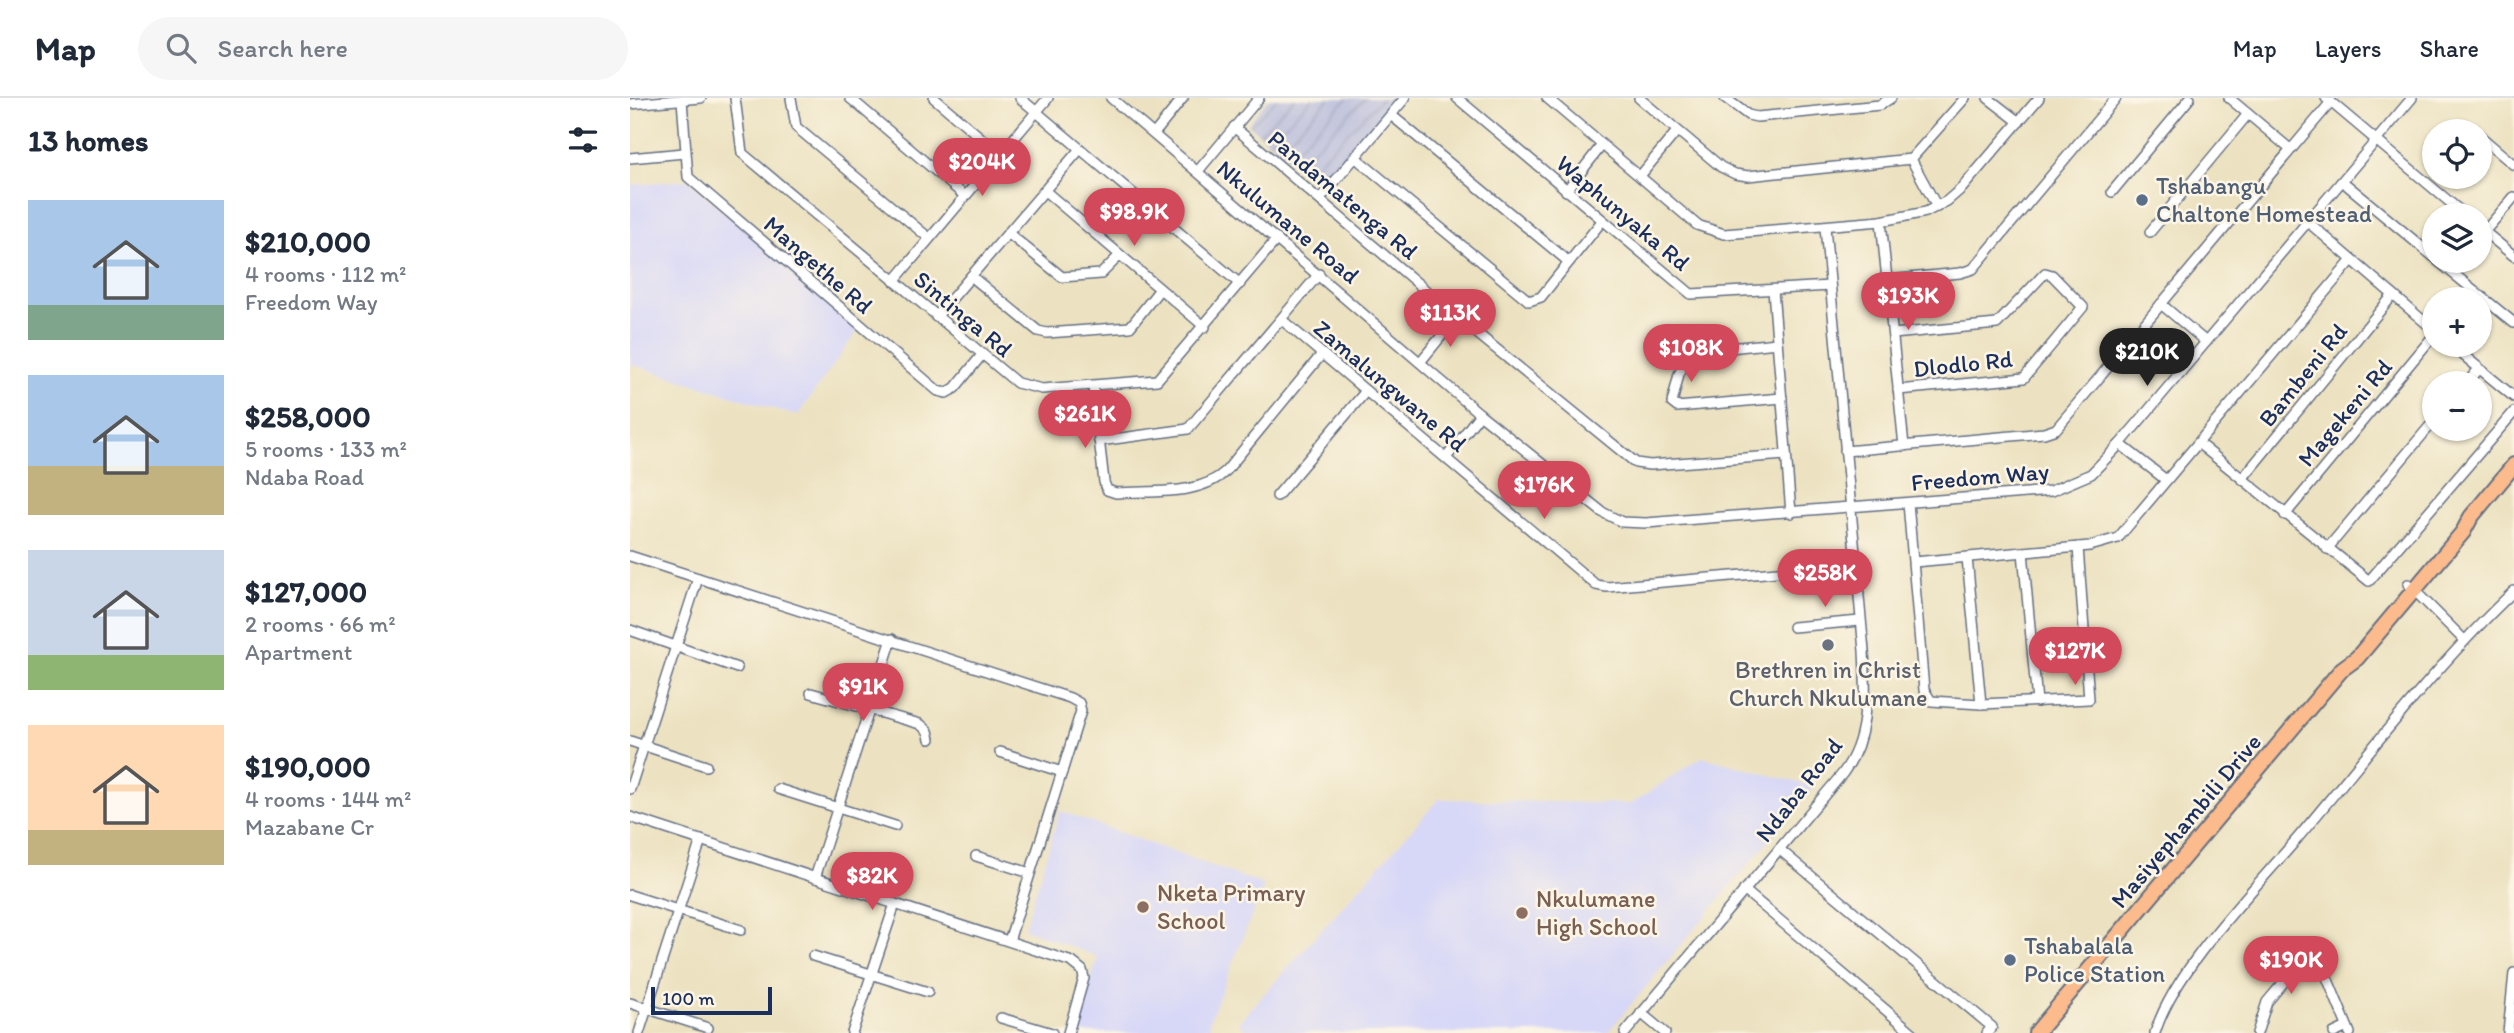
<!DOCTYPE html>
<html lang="en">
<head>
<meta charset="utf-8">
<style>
	body { margin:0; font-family:Itim,sans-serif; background:#f6f6f7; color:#1f2937; height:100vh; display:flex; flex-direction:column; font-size:26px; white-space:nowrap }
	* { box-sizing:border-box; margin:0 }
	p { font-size:23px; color:#747a83 }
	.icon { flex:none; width:38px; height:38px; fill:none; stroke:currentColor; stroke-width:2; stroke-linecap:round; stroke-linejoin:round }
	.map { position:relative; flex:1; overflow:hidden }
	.drawer { display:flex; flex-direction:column; background:#fff; width:630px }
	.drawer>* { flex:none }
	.tools { position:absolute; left:1792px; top:21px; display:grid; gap:14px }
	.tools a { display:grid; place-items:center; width:70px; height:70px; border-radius:50%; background:#fff; box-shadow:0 2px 5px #0004; font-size:35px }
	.scale { position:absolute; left:21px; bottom:18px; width:121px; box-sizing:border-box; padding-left:7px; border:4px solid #1b2f5e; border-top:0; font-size:19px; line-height:24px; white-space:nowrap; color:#1b2f5e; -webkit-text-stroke:5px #fcf5e5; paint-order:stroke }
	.price { position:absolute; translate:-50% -60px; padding:0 16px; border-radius:24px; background:#d1495b; color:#fff; font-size:23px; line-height:46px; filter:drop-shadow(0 2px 4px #0008) }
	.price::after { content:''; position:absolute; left:50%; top:42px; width:21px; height:16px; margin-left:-10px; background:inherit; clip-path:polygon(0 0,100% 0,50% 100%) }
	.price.active { background:#222; color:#fff }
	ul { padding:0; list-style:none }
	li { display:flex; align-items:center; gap:21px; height:175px; padding:0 28px }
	li span { display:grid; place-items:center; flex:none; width:196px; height:140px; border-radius:0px; color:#555 }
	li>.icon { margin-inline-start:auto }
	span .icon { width:84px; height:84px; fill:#fffc; stroke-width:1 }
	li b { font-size:30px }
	h2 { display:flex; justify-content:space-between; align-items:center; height:84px; padding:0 28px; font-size:30px }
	header { display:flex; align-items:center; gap:42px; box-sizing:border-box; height:98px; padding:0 35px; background:#fff; border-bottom:2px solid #e0e1e3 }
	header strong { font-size:33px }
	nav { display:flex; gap:38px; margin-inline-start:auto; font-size:24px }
	.search { width:490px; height:63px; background:#f6f6f7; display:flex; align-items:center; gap:18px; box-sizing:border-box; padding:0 24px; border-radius:38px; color:#747a83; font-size:26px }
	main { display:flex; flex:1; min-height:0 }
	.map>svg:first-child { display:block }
</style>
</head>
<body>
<header>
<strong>Map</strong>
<div class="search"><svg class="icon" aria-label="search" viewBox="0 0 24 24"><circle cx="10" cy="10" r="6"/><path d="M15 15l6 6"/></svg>Search here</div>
<nav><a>Map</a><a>Layers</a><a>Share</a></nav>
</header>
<main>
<section class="drawer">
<h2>13 homes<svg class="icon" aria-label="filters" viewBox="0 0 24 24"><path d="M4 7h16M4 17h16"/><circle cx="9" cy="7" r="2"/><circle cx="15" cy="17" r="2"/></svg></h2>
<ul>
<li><span style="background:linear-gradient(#a9c7e8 75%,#7fa58c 0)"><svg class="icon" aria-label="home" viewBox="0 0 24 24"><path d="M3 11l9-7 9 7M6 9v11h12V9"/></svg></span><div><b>$210,000</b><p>4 rooms · 112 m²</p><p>Freedom Way</p></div></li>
<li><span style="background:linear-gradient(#a9c7e8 65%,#c2b280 0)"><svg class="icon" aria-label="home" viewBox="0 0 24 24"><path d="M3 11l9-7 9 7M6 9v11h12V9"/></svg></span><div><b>$258,000</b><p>5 rooms · 133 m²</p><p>Ndaba Road</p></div></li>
<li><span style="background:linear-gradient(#c9d6e8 75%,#8fb573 0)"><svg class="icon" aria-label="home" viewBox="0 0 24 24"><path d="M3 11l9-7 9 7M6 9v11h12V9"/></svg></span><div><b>$127,000</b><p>2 rooms · 66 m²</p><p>Apartment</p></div></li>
<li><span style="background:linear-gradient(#ffd9b3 75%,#c2b280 0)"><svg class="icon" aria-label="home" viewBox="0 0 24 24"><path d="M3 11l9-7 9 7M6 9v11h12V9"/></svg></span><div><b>$190,000</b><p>4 rooms · 144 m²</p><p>Mazabane Cr</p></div></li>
</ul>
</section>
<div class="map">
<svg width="1884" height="935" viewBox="0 0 1884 935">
	<defs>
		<pattern id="industrial-furrows" width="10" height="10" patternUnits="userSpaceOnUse" patternTransform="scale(1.75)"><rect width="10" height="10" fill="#bfc2dd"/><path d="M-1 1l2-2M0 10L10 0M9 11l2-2" fill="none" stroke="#a4a7c0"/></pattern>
	</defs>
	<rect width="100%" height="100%" fill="#fcf5e5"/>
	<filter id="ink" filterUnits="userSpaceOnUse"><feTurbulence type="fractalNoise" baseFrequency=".0143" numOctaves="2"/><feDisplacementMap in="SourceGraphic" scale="14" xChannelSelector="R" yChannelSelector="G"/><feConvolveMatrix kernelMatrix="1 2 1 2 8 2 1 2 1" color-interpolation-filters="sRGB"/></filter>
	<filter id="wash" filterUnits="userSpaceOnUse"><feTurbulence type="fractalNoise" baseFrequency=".00686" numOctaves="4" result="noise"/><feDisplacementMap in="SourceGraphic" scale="28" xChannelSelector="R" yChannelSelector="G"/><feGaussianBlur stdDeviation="1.57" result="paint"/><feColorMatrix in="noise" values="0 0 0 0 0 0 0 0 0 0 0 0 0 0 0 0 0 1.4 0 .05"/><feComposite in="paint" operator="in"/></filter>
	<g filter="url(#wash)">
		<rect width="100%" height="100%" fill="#ece2c1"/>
		<!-- built -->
		<g fill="#d7d7f8">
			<polygon points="58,82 229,231 167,318 0,266 0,87"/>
			<polygon points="1072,659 1184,689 977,935 620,935 608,925 809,701 1001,706"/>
			<polygon points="430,713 634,787 579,924 582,935 444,935 468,859 394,831"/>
		</g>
		<!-- industrial -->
		<polygon fill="url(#industrial-furrows)" points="639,0 768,0 693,91 618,26"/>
	</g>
	<g filter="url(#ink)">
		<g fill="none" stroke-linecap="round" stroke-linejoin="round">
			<!-- minor casing -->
			<g stroke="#646e81" stroke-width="12">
				<g id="minor">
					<polyline points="105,0 112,55 387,285 412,291 527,282 647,141"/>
					<polyline points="161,0 166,29 299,140"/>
					<polyline points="220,0 335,98"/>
					<polyline points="304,0 370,56"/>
					<polyline points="390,0 610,186"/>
					<polyline points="481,0 850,316 972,414 992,424 1016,425 1421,393 1461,376 1490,346 1782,0"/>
					<polyline points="827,0 1061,196 1200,188"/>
					<polyline points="917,0 1067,127 1094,136 1251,123 1296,114 1317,103 1332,90 1409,0"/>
					<polyline points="1009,0 1091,69 1105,76 1118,78 1281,61 1335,0"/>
					<polyline points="1095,0 1118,17 1127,19 1250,7 1261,0"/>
					<polyline points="1358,0 1389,24"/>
					<polyline points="1599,0 1660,51"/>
					<polyline points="1696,0 1835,117"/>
					<polyline points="52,2 58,79 308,293 316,295 325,290 351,258"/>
					<polyline points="0,6 71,0"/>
					<polyline points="761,17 939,164"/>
					<polyline points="604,29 827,219 1006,365 1020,367 1156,357"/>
					<polyline points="524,36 553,0"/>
					<polyline points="1850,38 1884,67"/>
					<polyline points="0,60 54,55"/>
					<polyline points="726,60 899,203 911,199 972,123"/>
					<polyline points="1281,61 1307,109"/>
					<polyline points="568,73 629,0"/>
					<polyline points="1010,78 1047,33"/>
					<polyline points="1712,83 1804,159"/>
					<polyline points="415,93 575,229"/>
					<polyline points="936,93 972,47"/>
					<polyline points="1482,94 1560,0"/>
					<polyline points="690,101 775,0"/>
					<polyline points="1251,123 1274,348"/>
					<polyline points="1678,124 1804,232"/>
					<polyline points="1851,131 1884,158"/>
					<polyline points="1520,134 1618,16"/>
					<polyline points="1854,134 1884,99"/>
					<polyline points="378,135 432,179 471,176 490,157"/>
					<polyline points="1808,163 1884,225"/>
					<polyline points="341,178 408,233 417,235 500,229 530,191"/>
					<polyline points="1257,182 1330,175 1343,171 1486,0"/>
					<polyline points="264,183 418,0"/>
					<polyline points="1143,192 1161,415"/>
					<polyline points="1531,206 1576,244"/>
					<polyline points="306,219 450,51"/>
					<polyline points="652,222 966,487 977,489 1225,467"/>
					<polyline points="1263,236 1367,226 1415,175 1422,177 1453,209 1394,280 1268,292"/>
					<polyline points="1147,245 1061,254 1049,276 1042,305 1047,309 1152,300"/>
					<polyline points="1821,247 1884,299"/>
					<polyline points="791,263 827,219"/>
					<polyline points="1837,285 1849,271"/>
					<path d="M463,288L474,384L477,392L486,395C522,392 569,399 596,373L692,256"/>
					<polyline points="469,343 558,331 689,176"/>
					<polyline points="1568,345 1739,483 1884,314"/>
					<polyline points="1490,346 1536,382"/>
					<polyline points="1215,353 1414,335 1426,331 1701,4"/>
					<polyline points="816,360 850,316"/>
					<polyline points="1612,381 1763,197"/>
					<polyline points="647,398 736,293"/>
					<polyline points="1278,405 1294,592 1301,603 1351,606 1459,601 1448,449"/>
					<polyline points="1655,417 1804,237"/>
					<polyline points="1697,451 1804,323"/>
					<polyline points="1393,454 1407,604"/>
					<polyline points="0,458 440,600 449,605 451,613 379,843"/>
					<polyline points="1337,460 1351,606"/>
					<polyline points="1284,464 1460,448 1488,440 1722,162"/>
					<polyline points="1778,486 1834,542"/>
					<polyline points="1163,529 1230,523"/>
					<polyline points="0,532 107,570"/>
					<polyline points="181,595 290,626 298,633 300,641"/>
					<polyline points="0,643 76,668"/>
					<polyline points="370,654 432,674"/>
					<polyline points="0,691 68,480"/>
					<polyline points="148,691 265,728"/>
					<polyline points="0,719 442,864 452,872 454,880 438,935"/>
					<polyline points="1149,751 1362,929 1357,935"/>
					<polyline points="346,758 400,775"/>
					<polyline points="185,780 262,541"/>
					<polyline points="1114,792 1283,935"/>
					<polyline points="0,797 111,832"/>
					<polyline points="183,858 298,894"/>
					<polyline points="0,905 78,930"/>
					<polyline points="1011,915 1035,935"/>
					<polyline points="371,920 422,935"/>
					<polyline points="9,935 71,742"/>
					<polyline points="222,935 265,806"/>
					<path d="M995,935L1213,675C1240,639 1236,596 1234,553L1195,129"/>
					<path d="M1525,935C1544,872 1622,794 1666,742C1737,658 1804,569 1884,493"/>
					<polyline points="1627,935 1637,904 1679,854 1696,877 1720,935"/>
					<polyline points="1704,935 1717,929"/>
					<polyline points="1878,935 1884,875"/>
				</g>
			</g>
			<!-- primary casing -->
			<g stroke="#646e81" stroke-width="18">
				<polyline id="primary" points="1406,935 1712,571 1727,560 1833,434 1841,419 1884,367"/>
			</g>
			<!-- minor -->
			<use href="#minor" stroke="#fff" stroke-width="9"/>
			<!-- primary -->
			<use href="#primary" stroke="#fbbb8d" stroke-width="14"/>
		</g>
	</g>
	<!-- markers -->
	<g fill="#5c6f8a" stroke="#fcf5e5" stroke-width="2.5">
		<circle cx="1512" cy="102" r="7"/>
		<circle cx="1380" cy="862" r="7"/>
	</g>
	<circle fill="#6b7280" stroke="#fcf5e5" stroke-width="2.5" cx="1198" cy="547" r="7"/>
	<g fill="#8d6e63" stroke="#fcf5e5" stroke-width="2.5">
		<circle cx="513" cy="809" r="7"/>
		<circle cx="892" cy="815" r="7"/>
	</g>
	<g text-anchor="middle" stroke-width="5" stroke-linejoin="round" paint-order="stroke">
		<!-- service labels -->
		<g font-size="24" fill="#4e5e75" stroke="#fcf5e5" text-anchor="start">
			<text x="1526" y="96">Tshabangu<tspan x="1526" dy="28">Chaltone Homestead</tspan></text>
			<text x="1394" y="856">Tshabalala<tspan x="1394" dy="28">Police Station</tspan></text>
		</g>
		<!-- street labels -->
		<g font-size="24" fill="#1b2f5e" stroke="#fcf5e5">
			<text transform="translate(713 97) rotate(40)" y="8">Pandamatenga Rd</text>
			<text transform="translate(993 115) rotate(40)" y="8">Waphunyaka Rd</text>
			<text transform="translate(658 124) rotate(40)" y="8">Nkulumane Road</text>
			<text transform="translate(188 167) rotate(41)" y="8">Mangethe Rd</text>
			<text transform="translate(333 216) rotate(40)" y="8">Sintinga Rd</text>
			<text transform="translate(1333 266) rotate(-6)" y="8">Dlodlo Rd</text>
			<text transform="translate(1673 277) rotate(-51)" y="8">Bambeni Rd</text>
			<text transform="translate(760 288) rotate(40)" y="8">Zamalungwane Rd</text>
			<text transform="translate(1715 315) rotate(-50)" y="8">Magekeni Rd</text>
			<text transform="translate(1350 379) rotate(-5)" y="8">Freedom Way</text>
			<text transform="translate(1169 692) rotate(-52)" y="8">Ndaba Road</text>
			<text transform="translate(1556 723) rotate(-50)" y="8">Masiyephambili Drive</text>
		</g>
		<!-- worship labels -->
		<g font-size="24" fill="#5b616d" stroke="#fcf5e5">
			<text x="1198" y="580">Brethren in Christ<tspan x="1198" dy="28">Church Nkulumane</tspan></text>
		</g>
		<!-- education labels -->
		<g font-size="24" fill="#785e54" stroke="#fcf5e5" text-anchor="start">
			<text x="527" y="803">Nketa Primary<tspan x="527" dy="28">School</tspan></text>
			<text x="906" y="809">Nkulumane<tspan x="906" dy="28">High School</tspan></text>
		</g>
	</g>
</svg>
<div class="tools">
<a><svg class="icon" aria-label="locate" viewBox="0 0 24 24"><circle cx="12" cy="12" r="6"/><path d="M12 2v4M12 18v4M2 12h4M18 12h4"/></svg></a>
<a><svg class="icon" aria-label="layers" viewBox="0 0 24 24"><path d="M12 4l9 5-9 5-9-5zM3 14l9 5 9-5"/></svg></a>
<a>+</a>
<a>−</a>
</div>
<div class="scale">100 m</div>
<b class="price" style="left:352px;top:100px">$204K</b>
<b class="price" style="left:504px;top:150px">$98.9K</b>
<b class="price" style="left:1278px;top:234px">$193K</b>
<b class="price" style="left:820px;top:251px">$113K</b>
<b class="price" style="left:1061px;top:286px">$108K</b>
<b class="price active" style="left:1517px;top:290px">$210K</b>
<b class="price" style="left:455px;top:352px">$261K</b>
<b class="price" style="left:914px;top:423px">$176K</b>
<b class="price" style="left:1195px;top:511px">$258K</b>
<b class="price" style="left:1445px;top:589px">$127K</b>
<b class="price" style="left:233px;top:625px">$91K</b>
<b class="price" style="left:242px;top:814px">$82K</b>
<b class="price" style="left:1661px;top:898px">$190K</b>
</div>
</main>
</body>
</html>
